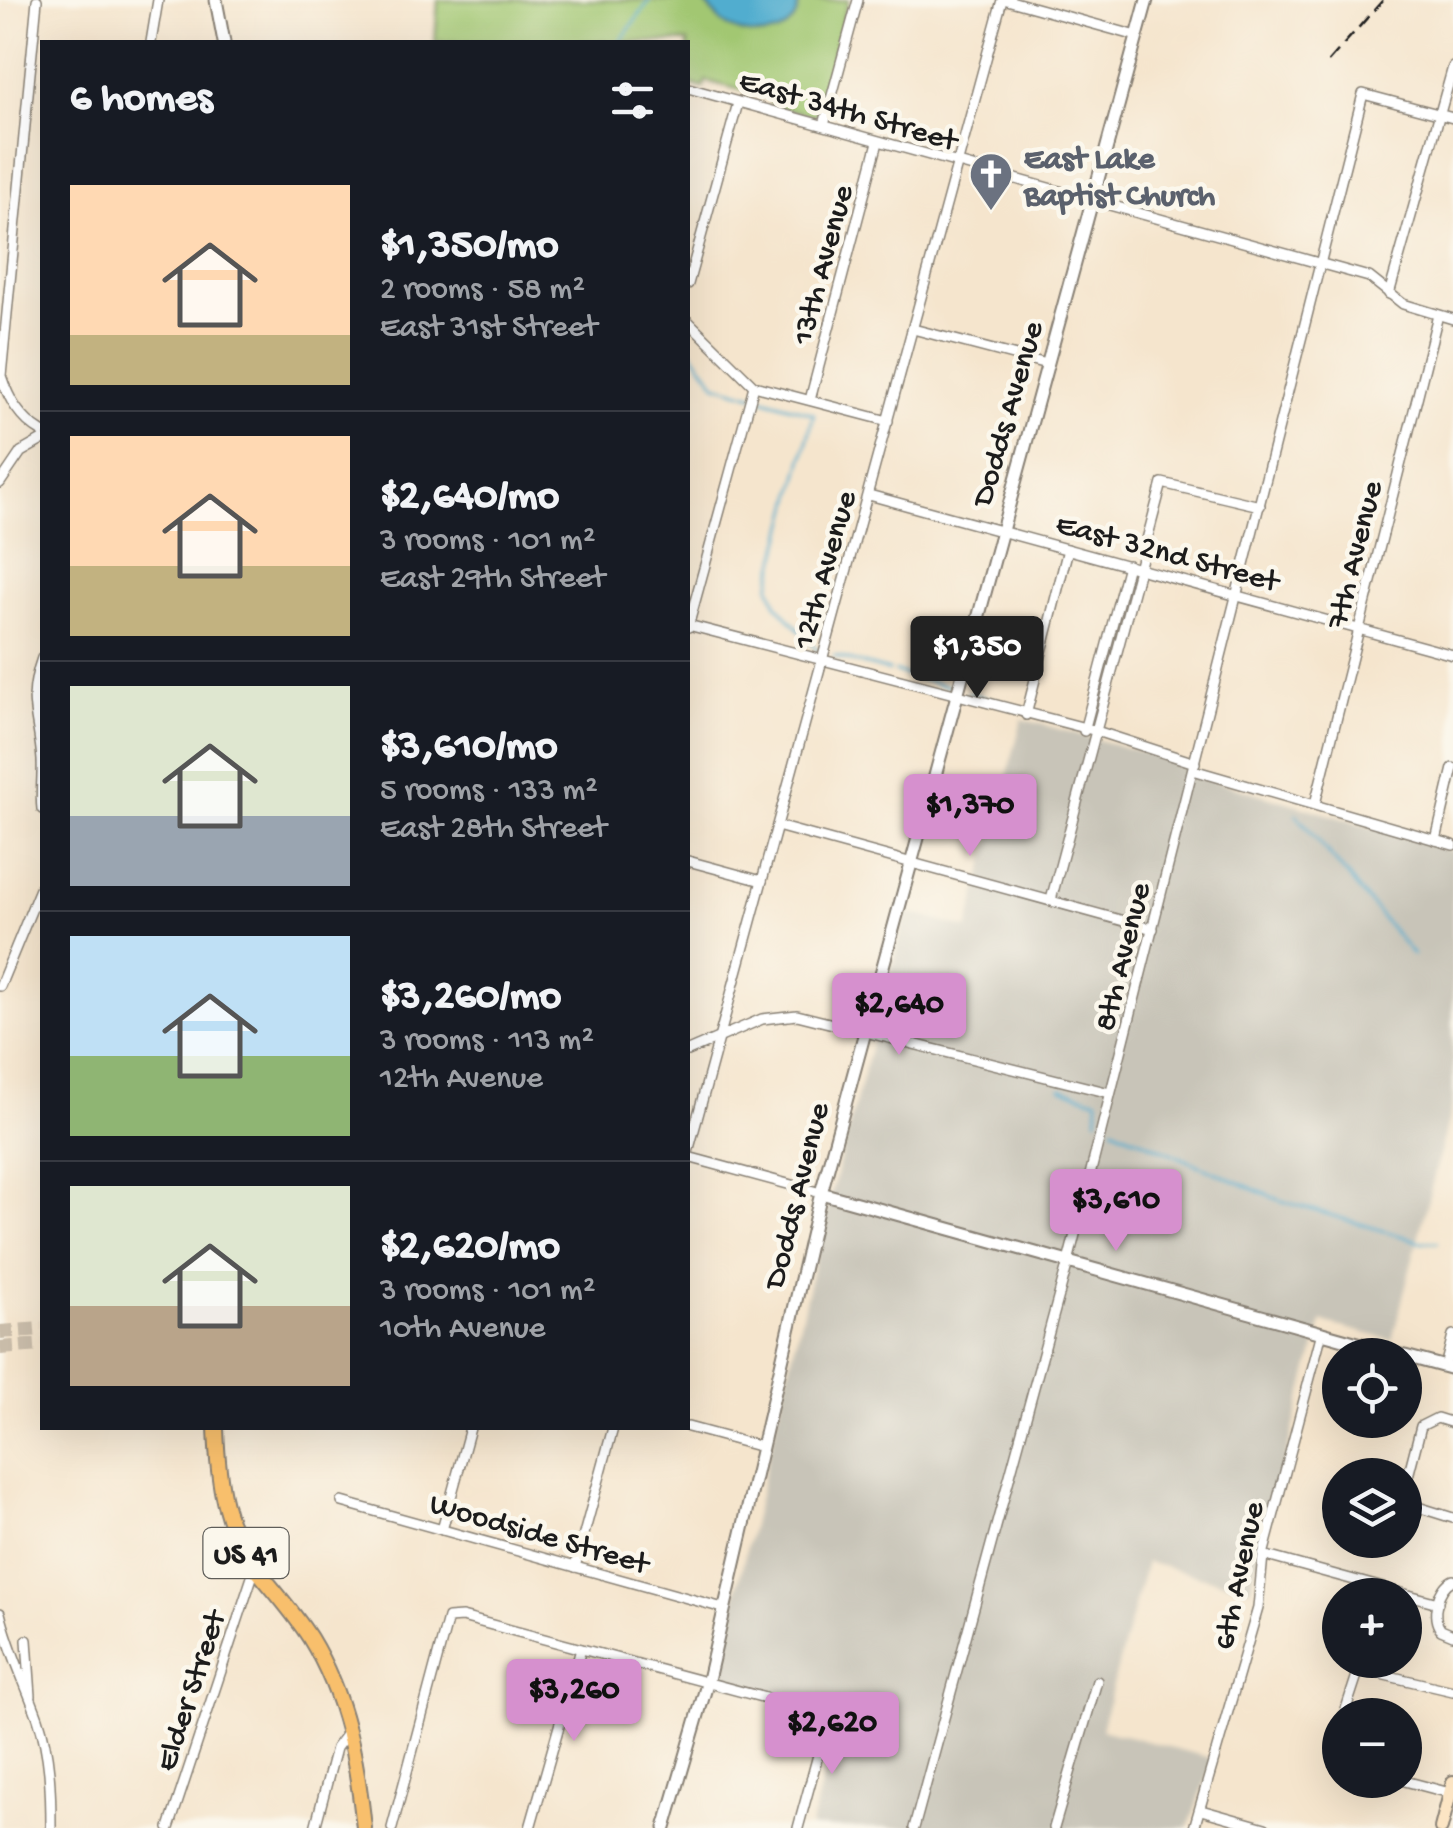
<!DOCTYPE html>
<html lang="en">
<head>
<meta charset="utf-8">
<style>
	body { margin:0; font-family:"Gochi Hand",sans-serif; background:#242831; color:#f1f3f6; height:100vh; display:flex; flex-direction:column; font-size:38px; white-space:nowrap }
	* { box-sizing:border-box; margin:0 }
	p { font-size:32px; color:#9ea1a6 }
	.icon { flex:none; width:55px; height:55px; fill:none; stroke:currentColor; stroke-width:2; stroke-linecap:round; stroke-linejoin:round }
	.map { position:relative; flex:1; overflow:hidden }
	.details { position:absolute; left:40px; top:40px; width:650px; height:1390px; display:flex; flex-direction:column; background:#171b24; border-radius:0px; box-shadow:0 10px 40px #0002 }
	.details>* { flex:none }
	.tools { position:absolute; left:1322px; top:1338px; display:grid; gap:20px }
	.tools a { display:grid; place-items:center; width:100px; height:100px; border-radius:50%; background:#171b24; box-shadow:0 10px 40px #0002; font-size:50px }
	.price { position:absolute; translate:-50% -85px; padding:0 22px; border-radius:10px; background:#d690ce; color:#111; font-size:32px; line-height:65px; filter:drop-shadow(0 2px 5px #0008) }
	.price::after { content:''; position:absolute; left:50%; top:60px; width:30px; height:22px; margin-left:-15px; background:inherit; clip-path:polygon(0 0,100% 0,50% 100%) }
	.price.on { background:#222; color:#fff }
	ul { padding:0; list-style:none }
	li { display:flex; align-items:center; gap:30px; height:250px; padding:0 30px }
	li+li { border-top:2px solid #363941 }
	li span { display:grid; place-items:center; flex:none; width:280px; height:200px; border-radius:0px; color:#555 }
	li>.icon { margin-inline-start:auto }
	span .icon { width:120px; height:120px; fill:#fffc; stroke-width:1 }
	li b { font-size:42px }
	h2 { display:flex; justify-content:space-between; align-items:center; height:120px; padding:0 30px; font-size:42px }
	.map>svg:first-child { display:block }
</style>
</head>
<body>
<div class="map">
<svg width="1453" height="1828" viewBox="0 0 1453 1828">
	<rect width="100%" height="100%" fill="#fbf7ec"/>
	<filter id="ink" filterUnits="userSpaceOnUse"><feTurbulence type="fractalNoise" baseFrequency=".01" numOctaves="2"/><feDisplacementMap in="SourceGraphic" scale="20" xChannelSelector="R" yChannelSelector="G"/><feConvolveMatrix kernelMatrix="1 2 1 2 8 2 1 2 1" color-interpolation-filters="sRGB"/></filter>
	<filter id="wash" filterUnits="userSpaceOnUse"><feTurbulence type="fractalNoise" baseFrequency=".0048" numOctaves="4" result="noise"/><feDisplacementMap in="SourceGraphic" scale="40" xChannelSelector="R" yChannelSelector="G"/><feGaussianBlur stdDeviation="2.25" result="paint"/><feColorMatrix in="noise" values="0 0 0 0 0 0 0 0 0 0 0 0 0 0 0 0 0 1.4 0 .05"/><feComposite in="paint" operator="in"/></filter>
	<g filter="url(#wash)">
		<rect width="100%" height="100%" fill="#f5e5cd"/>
		<!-- industrial -->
		<polygon fill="#c8c4b8" points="1022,719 1190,765 1188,773 1453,851 1453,1102 1392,1340 1322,1322 1250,1589 1146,1562 1101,1729 1214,1759 1188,1828 810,1828 840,1715 715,1681 828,1205 907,912 968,929"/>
		<!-- green -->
		<polygon fill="#a2c772" stroke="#5f7247" stroke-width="2.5" points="438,0 849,0 815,116 770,105 771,98 706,81 703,88 688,83 688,42 435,42"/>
		<!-- water -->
		<path fill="#51adcf" stroke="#366476" stroke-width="2.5" d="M702,0H799C798,40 752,43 724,24C716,18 710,7 702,0Z"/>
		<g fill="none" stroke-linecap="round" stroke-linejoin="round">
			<!-- stream -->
			<g stroke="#51adcf" stroke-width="2.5">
				<polyline points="620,42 650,0"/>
				<polyline points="688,346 716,384 814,414 770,586 777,605 819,652"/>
				<polyline points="834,656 889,671"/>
				<polyline points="895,672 950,687"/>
				<polyline points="968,693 1001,702"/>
				<polyline points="1296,814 1413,955"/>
				<polyline points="1061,1088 1098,1100 1097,1119"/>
				<polyline points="1113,1128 1279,1200 1422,1242 1438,1242"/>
			</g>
		</g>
	</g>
	<g filter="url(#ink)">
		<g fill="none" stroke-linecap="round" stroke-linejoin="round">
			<!-- primary-tunnel -->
			<g stroke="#cabdaa" stroke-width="14" stroke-dasharray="14 7" stroke-linecap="butt">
				<polyline points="0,1332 42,1329"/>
				<polyline points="0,1348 42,1345"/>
			</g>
			<!-- minor casing -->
			<g stroke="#888074" stroke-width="12">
				<g id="minor">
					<path d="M37,0L1,376C9,400 20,419 42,432"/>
					<polyline points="1007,0 1137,36"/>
					<polyline points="151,42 158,0"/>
					<polyline points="688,88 1369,277 1403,304 1453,319"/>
					<polyline points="824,125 858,0"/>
					<polyline points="688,284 738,103"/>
					<polyline points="1389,294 1453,67"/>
					<polyline points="688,321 754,386 888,421"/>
					<polyline points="913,329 1047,364"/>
					<polyline points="810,400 878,142"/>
					<polyline points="0,483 21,452 42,440"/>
					<polyline points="869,495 1453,655"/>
					<polyline points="688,625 1093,730 1195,763"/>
					<polyline points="688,627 754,386"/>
					<path d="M42,658C26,703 39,717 42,760C43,776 40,793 42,809"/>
					<polyline points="1026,715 1068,549"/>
					<polyline points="1084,731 1128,565"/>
					<polyline points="1193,770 1453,845"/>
					<polyline points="1315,804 1438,315"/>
					<polyline points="777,826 1153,929"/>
					<polyline points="1436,840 1453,768"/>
					<polyline points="688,861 762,881"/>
					<polyline points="1051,900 1162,483 1260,506"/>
					<polyline points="0,986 42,884"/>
					<polyline points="688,1051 762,1019 797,1015 1110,1093"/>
					<polyline points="688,1152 1002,0"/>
					<polyline points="688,1157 821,1193"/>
					<polyline points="1445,1367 1453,1335"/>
					<polyline points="688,1427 762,1447"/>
					<polyline points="1405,1488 1421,1426 1437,1418 1453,1423"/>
					<polyline points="342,1502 723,1608"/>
					<polyline points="1405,1503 1453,1518"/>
					<polyline points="442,1530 470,1428"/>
					<polyline points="1263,1555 1438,1603"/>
					<polyline points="575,1567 613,1428"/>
					<path d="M1453,1580C1438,1587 1430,1616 1441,1630L1453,1635"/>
					<path d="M0,1613C9,1650 25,1682 38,1718C50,1754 51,1791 51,1828"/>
					<polyline points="27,1640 31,1696"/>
					<polyline points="1344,1715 1359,1669 1453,1691"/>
					<polyline points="1340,1731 1336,1747 1340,1756"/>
					<polyline points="1401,1780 1450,1793"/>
					<polyline points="1201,1810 1265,1828"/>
					<polyline points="169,1828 255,1568"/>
					<polyline points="315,1828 336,1748 348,1732"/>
					<polyline points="392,1828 448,1618 462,1617 829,1715 798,1828"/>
					<polyline points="530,1828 581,1649"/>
					<polyline points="914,1828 1068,1262 1363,94 1453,118"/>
					<polyline points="1054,1828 1097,1681"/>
					<polyline points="1194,1828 1258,1608 1263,1555 1322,1332"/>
				</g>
			</g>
			<!-- tertiary casing -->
			<g stroke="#888074" stroke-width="15">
				<g id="tertiary">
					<polyline points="216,0 224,42"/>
					<polyline points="821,1193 1401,1355"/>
					<polyline points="1405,1356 1453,1369"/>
					<polyline points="665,1828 707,1684 821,1193 1147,0"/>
				</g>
			</g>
			<!-- secondary casing -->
			<g stroke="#888074" stroke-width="16">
				<polyline id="secondary" points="1441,1828 1453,1782"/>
			</g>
			<!-- primary casing -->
			<g stroke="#888074" stroke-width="18">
				<path id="primary" d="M216,1428C218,1481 223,1528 258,1571C276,1593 295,1614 310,1638C346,1697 357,1760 364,1828"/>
			</g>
			<!-- minor -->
			<use href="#minor" stroke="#fff" stroke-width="9"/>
			<!-- tertiary -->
			<use href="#tertiary" stroke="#fff" stroke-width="11"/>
			<!-- secondary -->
			<use href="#secondary" stroke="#fce5c4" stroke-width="12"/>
			<!-- primary -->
			<use href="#primary" stroke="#f8bf6c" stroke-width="14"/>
			<!-- rail -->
			<polyline stroke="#1c1c1c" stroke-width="2.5" stroke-dasharray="15 8" stroke-linecap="butt" points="1328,62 1383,0"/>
		</g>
	</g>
	<!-- icons -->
	<defs>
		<g id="church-pin" transform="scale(2.25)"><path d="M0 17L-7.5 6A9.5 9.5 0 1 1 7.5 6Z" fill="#6b7280" stroke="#fbf7ec"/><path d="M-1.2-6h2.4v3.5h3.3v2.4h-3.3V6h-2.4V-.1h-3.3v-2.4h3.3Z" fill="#fff"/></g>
	</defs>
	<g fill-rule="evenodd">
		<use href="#church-pin" x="991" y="174"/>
	</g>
	<g text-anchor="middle" stroke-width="9" stroke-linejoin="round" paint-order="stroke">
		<!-- shield labels -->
		<rect fill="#fbf7ec" stroke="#5f5e5a" stroke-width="2.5" x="203.5" y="1528" width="85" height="50" rx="8"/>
		<g font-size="30" font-weight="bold" fill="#1c1c1c">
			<text x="246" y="1563">US 41</text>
		</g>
		<!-- street labels -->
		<g font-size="32" fill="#1c1c1c" stroke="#fbf7ec">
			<text transform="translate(849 108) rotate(16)" y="11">East 34th Street</text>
			<text transform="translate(820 264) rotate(-75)" y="11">13th Avenue</text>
			<text transform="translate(1005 413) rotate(-74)" y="11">Dodds Avenue</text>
			<text transform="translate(1168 550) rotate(15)" y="11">East 32nd Street</text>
			<text transform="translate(1352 554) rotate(-76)" y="11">7th Avenue</text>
			<text transform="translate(822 569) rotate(-74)" y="11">12th Avenue</text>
			<text transform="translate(1120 956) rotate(-76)" y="11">8th Avenue</text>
			<text transform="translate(794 1195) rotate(-76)" y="11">Dodds Avenue</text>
			<text transform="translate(540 1531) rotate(16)" y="11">Woodside Street</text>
			<text transform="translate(1236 1575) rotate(-78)" y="11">6th Avenue</text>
			<text transform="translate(188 1690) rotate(-72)" y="11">Elder Street</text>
		</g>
		<!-- worship labels -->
		<g font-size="32" font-weight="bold" fill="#5b616d" stroke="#fbf7ec" text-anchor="start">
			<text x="1024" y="167">East Lake<tspan x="1024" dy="37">Baptist Church</tspan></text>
		</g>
	</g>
</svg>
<div class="tools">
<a><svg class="icon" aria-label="locate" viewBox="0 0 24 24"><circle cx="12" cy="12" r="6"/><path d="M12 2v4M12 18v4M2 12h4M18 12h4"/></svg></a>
<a><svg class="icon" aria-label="layers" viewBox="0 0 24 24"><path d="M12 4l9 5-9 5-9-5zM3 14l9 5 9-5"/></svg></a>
<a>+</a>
<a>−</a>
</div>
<b class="price on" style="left:977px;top:701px">$1,350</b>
<b class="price" style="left:970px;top:859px">$1,370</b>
<b class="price" style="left:899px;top:1058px">$2,640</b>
<b class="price" style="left:1116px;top:1254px">$3,610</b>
<b class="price" style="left:574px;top:1744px">$3,260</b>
<b class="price" style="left:832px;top:1777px">$2,620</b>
<section class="details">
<h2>6 homes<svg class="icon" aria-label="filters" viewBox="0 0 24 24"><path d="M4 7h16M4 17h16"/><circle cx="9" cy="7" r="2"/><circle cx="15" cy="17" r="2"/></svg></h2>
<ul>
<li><span style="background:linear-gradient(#ffd9b3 75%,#c2b280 0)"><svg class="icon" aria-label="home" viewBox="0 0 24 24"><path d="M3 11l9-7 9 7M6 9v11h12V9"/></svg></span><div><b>$1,350/mo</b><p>2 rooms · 58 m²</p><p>East 31st Street</p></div></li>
<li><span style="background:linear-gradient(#ffd9b3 65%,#c2b280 0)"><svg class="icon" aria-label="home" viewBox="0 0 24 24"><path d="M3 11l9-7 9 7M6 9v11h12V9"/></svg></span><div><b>$2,640/mo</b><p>3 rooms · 101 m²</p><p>East 29th Street</p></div></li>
<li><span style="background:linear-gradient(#dfe7d0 65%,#9aa5b1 0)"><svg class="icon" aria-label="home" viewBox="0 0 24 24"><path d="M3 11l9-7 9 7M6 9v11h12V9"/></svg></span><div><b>$3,610/mo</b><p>5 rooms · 133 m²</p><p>East 28th Street</p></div></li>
<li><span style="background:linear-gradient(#bfe0f5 60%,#8fb573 0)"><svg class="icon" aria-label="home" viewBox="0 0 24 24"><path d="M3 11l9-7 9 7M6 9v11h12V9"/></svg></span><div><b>$3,260/mo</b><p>3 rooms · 113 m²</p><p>12th Avenue</p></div></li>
<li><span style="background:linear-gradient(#dfe7d0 60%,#b9a48a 0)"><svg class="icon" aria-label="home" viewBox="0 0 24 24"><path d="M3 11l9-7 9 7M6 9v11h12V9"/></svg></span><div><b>$2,620/mo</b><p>3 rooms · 101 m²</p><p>10th Avenue</p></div></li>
</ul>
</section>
</div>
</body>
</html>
